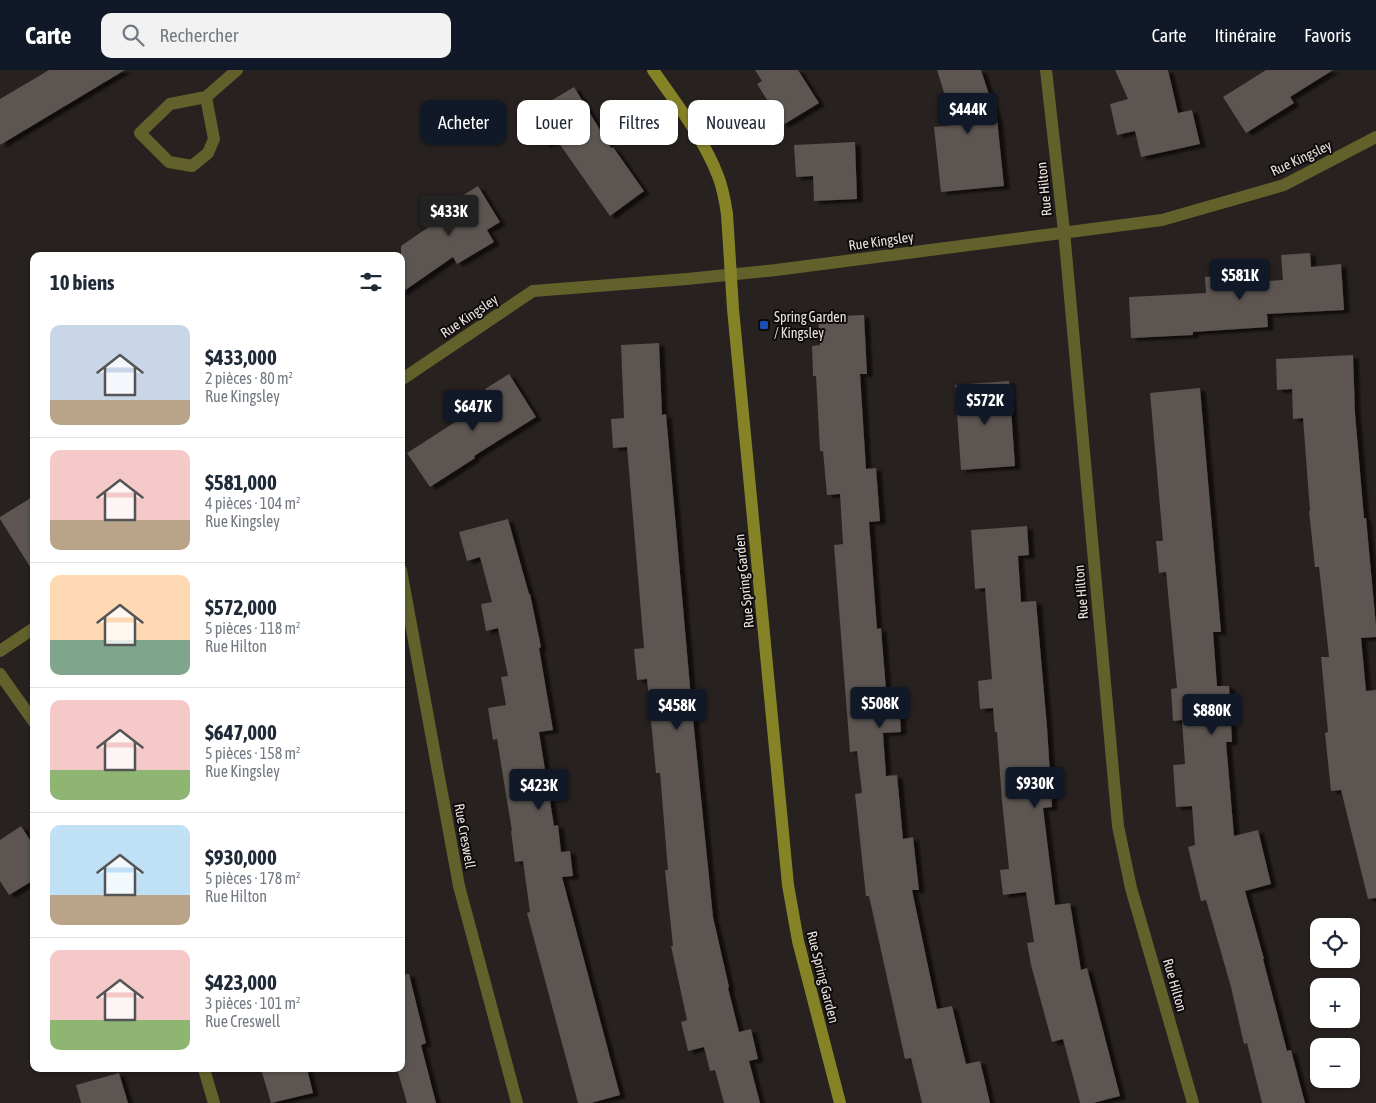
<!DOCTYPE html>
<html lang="fr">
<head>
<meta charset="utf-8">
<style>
	body { margin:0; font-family:"Asap Condensed",sans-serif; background:#f2f2f3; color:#1f2937; height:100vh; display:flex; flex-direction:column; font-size:19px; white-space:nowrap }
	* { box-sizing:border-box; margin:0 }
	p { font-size:16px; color:#747a83 }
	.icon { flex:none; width:28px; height:28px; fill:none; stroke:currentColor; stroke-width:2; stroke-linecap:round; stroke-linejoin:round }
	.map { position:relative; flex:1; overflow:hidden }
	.drawer { position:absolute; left:30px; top:182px; width:375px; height:820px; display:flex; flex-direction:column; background:#fff; border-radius:10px; box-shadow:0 1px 4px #0004 }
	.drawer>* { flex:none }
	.banner { position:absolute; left:420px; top:30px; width:475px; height:45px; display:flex; gap:10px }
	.buttons { position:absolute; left:1310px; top:848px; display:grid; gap:10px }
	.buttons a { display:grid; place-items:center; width:50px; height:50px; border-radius:10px; background:#fff; box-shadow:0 1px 4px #0004; font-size:25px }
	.price { position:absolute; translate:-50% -42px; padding:0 11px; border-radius:5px; background:#111827; color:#fff; font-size:16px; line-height:32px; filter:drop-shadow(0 1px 2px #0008) }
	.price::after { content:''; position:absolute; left:50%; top:30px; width:15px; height:11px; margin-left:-8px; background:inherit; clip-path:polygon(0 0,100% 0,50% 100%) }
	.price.active { background:#222; color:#fff }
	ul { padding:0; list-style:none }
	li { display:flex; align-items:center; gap:15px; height:125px; padding:0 20px }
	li+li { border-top:1px solid #e0e1e3 }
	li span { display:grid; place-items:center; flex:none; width:140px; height:100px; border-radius:10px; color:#555 }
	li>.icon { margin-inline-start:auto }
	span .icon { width:60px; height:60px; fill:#fffc; stroke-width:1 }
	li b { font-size:21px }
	h2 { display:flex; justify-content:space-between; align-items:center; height:60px; padding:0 20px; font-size:21px }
	.pill { padding:0 18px; border-radius:10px; background:#fff; box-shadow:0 1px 4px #0004; font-size:18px; line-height:45px }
	.pill.active { background:#111827; color:#fff }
	header { display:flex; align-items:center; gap:30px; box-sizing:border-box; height:70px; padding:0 25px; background:#111827; color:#fff }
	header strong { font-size:24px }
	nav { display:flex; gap:28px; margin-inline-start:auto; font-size:18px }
	.search { width:350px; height:45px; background:#f2f2f3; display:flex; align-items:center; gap:12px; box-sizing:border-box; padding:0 18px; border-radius:10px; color:#747a83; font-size:19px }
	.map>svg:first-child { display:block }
</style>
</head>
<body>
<header>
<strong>Carte</strong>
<div class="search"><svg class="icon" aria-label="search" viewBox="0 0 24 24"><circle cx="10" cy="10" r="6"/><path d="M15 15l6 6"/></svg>Rechercher</div>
<nav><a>Carte</a><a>Itinéraire</a><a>Favoris</a></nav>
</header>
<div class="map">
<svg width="1376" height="1033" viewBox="0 0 1376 1033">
	<defs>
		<filter id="shadow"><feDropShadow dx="5.5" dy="3" stdDeviation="1" flood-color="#0009"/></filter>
	</defs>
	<rect width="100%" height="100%" fill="#27211f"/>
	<!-- building -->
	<g fill="#5b5451" filter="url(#shadow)">
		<polygon points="49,0 125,0 0,75 0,29"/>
		<polygon points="755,0 798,0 819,33 783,55 757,14 762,11"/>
		<polygon points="937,0 981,0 997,49 1004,116 941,122 934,57 954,55"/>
		<polygon points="1115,0 1168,0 1178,43 1192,40 1200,74 1141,87 1135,61 1117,65 1110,34 1128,29"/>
		<polygon points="1266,0 1333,0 1290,27 1294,33 1246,63 1223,27"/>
		<polygon points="574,17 611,78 613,77 644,121 610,146 556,69 545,75 527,45"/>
		<polygon points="855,72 857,129 814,131 813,106 796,107 794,75"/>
		<polygon points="478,116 500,152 487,160 494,172 457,194 453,187 401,223 401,176 433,154 428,147"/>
		<polygon points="1310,183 1311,197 1341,194 1344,240 1267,244 1268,257 1193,262 1193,265 1131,268 1129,227 1206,223 1205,207 1236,204 1237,213 1283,210 1281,185"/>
		<polygon points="864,245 867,304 860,304 866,399 876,398 880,451 869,452 877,559 881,558 886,620 898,619 901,662 883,663 886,706 897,705 903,769 913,767 919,820 912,820 937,939 952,936 966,994 980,991 990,1033 922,1033 911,988 905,989 869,826 866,826 855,724 862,723 857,681 850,682 834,475 843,474 840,424 827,425 823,381 820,381 816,306 813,306 812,276 820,275 818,247"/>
		<polygon points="659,273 662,345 666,344 691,628 713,847 729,917 728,918 739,962 751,959 758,989 749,991 760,1033 724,1033 715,1000 710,1001 704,977 688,981 681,952 687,950 671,876 673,876 665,800 668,800 660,703 656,703 647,609 637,610 634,579 644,578 627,377 613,378 611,349 624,348 621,275"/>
		<polygon points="1353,285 1355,343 1364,448 1366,448 1376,556 1376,567 1361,568 1366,621 1376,620 1376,828 1368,829 1341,720 1331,721 1325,663 1328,662 1321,587 1329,587 1319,497 1315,497 1309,441 1310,441 1303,348 1293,349 1292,319 1277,320 1276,289"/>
		<polygon points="509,304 536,347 474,386 475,388 430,417 407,383 491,329 485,319"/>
		<polygon points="1009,311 1015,396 961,400 955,315"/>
		<polygon points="1200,318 1221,562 1213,562 1217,616 1229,616 1232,672 1226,672 1234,766 1258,760 1271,814 1245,821 1264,889 1263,889 1287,981 1291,980 1305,1033 1262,1033 1247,973 1244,974 1231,917 1206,830 1201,831 1188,777 1195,775 1192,736 1176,737 1173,695 1185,694 1182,650 1173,651 1171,619 1177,618 1166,502 1159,503 1156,471 1163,471 1150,323"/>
		<polygon points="34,426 34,503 0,449 0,447"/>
		<polygon points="508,449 529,524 530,524 541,577 539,578 553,660 539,662 554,756 558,755 561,782 570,781 573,806 562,807 620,1025 591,1033 578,1033 527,843 530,842 523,791 515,792 511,761 512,761 497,669 493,670 488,638 506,635 501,607 508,606 498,558 486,561 481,534 492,532 480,487 467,491 459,462"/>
		<polygon points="1027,456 1029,485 1018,486 1021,532 1036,531 1047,657 1052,737 1043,738 1055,835 1070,833 1081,900 1087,898 1120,1026 1093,1033 1080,1033 1063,969 1052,972 1031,895 1027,873 1034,872 1026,822 1003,825 1000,800 1009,799 1002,731 997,662 995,662 993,638 980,639 978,611 992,609 985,518 975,519 971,460"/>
		<polygon points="21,756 34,776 34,810 9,825 0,811 0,770"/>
		<polygon points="409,904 426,973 421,975 436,1033 407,1033 397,999 401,999 401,905"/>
		<polygon points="261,999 307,999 313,1023 271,1033"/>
		<polygon points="119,1003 128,1033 81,1033 76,1015"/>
	</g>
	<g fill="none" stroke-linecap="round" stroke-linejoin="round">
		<!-- street -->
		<g stroke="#62612c" stroke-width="12">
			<polyline points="1046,0 1064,161 1118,756 1131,818 1193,1033"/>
			<polyline points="206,27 214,69 208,83 192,96 169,92 140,63 170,34 206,27 237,0"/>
			<polyline points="401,310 533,221 687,209 776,200 1162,150 1284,115 1376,67"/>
			<polyline points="401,500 459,816 517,1033"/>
			<polyline points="0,581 34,558"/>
			<polyline points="0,604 34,652"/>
			<polyline points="204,999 214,1033"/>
		</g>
		<!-- secondary -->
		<path stroke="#868327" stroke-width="12" d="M653,0C676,33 704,69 718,106C723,118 725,131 727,144L733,239L788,815L798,871L840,1033"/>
	</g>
	<!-- markers -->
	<rect fill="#1a4fb4" stroke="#0e0b0a" stroke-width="2" x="759" y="250" width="10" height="10" rx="2.5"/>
	<g text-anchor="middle" stroke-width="4" stroke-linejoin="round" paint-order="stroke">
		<!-- street labels -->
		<g font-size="14" fill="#e9e4e3" stroke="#0e0b0a">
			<text transform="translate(1301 88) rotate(-25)" y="5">Rue Kingsley</text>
			<text transform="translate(1044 119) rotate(-96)" y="5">Rue Hilton</text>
			<text transform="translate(881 171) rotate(-8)" y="5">Rue Kingsley</text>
			<text transform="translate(469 246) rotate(-34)" y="5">Rue Kingsley</text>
			<text transform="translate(744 511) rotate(-96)" y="5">Rue Spring Garden</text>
			<text transform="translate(1081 522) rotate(-95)" y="5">Rue Hilton</text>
			<text transform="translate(465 766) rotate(80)" y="5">Rue Creswell</text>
			<text transform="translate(823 907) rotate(76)" y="5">Rue Spring Garden</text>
			<text transform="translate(1175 915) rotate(74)" y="5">Rue Hilton</text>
		</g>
		<!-- poi labels -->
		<g font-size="14" fill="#e9e4e3" stroke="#0e0b0a" text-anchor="start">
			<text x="774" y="252">Spring Garden<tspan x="774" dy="16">/ Kingsley</tspan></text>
		</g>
	</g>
</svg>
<div class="buttons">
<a><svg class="icon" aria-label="locate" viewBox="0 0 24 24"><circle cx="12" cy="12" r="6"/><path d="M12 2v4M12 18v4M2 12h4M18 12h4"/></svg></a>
<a>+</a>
<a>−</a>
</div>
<b class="price" style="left:968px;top:65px">$444K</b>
<b class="price active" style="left:449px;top:167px">$433K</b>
<b class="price" style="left:1240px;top:231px">$581K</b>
<b class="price" style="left:985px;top:356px">$572K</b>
<b class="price" style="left:473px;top:362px">$647K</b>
<b class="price" style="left:880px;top:659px">$508K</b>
<b class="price" style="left:677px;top:661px">$458K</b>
<b class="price" style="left:1212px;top:666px">$880K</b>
<b class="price" style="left:1035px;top:739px">$930K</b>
<b class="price" style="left:539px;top:741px">$423K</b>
<div class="banner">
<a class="pill active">Acheter</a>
<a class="pill">Louer</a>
<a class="pill">Filtres</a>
<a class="pill">Nouveau</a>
</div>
<section class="drawer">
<h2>10 biens<svg class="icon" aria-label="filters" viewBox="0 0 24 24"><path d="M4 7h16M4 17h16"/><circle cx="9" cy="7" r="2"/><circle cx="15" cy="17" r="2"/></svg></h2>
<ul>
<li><span style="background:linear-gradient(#c9d6e8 75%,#b9a48a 0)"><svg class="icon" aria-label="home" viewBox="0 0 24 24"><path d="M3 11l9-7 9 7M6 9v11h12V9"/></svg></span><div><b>$433,000</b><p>2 pièces · 80 m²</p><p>Rue Kingsley</p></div></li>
<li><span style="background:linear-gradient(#f6c9c9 70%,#b9a48a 0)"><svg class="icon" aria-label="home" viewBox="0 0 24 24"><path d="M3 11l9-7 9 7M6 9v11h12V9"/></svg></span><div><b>$581,000</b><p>4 pièces · 104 m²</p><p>Rue Kingsley</p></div></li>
<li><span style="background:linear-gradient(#ffd9b3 65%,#7fa58c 0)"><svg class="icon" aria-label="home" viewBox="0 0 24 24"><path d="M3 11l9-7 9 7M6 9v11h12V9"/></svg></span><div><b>$572,000</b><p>5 pièces · 118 m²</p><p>Rue Hilton</p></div></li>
<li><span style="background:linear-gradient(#f6c9c9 70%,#8fb573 0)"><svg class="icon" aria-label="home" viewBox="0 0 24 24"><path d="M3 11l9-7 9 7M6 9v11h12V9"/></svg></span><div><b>$647,000</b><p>5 pièces · 158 m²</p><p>Rue Kingsley</p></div></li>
<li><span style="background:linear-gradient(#bfe0f5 70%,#b9a48a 0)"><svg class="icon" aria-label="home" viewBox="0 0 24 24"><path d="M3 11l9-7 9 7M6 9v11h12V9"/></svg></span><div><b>$930,000</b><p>5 pièces · 178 m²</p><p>Rue Hilton</p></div></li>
<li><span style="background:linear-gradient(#f6c9c9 70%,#8fb573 0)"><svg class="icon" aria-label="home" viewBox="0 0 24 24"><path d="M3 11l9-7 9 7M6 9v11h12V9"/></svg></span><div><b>$423,000</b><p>3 pièces · 101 m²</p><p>Rue Creswell</p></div></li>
</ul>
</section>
</div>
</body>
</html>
